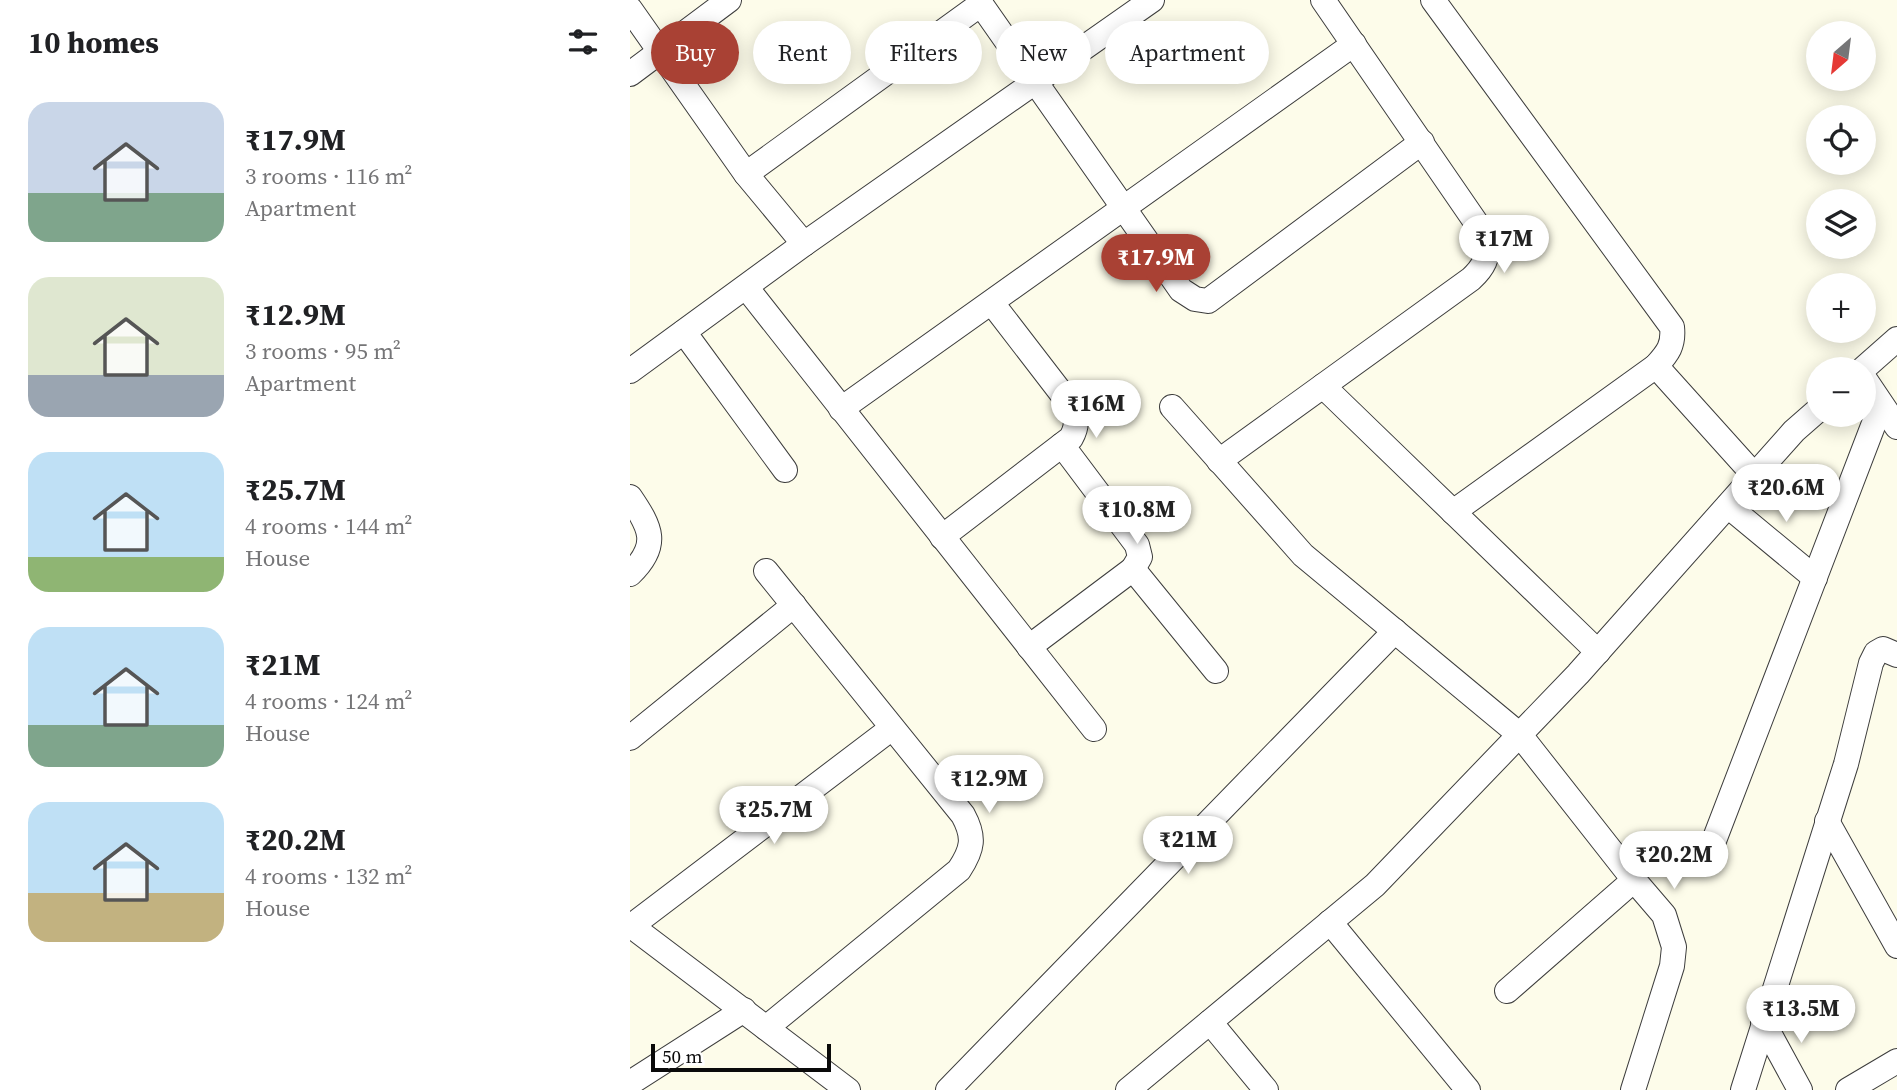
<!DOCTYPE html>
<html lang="en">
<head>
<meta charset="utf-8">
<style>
	body { margin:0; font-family:"Source Serif 4",serif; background:#f2f2f2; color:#202124; height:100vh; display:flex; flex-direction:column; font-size:26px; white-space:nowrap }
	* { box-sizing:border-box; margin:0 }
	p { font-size:23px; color:#757577 }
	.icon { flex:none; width:38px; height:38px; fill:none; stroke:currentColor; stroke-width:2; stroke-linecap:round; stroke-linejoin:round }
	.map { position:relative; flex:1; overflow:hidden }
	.panel { display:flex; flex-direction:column; background:#fff; width:630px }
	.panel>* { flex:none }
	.guide { position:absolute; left:21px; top:21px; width:665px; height:63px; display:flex; gap:14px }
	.needle { width:46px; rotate:208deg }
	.controls { position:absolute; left:1176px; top:21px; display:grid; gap:14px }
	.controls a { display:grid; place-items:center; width:70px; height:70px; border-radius:50%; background:#fff; box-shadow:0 4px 18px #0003; font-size:35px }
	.scale { position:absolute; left:21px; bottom:18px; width:180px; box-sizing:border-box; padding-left:7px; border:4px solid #0a0a0a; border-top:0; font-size:19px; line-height:24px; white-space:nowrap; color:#0a0a0a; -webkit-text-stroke:5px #fff; paint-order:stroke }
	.price { position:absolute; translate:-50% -60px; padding:0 16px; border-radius:24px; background:#fff; color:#222; font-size:23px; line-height:46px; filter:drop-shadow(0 2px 4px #0008) }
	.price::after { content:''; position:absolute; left:50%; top:42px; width:21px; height:16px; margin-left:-10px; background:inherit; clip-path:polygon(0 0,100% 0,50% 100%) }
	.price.selected { background:#a94134; color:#fff }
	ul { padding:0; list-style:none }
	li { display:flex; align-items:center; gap:21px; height:175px; padding:0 28px }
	li span { display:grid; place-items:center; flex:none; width:196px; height:140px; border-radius:21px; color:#555 }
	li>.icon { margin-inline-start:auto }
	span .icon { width:84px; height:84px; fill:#fffc; stroke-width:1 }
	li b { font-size:30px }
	h2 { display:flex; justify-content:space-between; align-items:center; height:84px; padding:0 28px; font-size:30px }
	.chip { padding:0 24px; border-radius:32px; background:#fff; box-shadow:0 4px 18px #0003; font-size:24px; line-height:63px }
	.chip.selected { background:#a94134; color:#fff }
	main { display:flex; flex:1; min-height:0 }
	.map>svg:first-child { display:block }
</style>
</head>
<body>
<main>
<section class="panel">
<h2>10 homes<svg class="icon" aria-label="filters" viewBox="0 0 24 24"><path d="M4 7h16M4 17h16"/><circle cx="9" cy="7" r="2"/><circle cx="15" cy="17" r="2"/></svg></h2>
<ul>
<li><span style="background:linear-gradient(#c9d6e8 65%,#7fa58c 0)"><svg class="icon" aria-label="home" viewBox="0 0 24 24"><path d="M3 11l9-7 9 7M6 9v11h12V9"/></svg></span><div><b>₹17.9M</b><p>3 rooms · 116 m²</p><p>Apartment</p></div></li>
<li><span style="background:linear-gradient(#dfe7d0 70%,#9aa5b1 0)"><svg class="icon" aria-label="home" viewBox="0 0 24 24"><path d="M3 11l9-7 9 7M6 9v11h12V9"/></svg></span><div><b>₹12.9M</b><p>3 rooms · 95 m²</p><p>Apartment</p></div></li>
<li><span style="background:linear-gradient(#bfe0f5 75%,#8fb573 0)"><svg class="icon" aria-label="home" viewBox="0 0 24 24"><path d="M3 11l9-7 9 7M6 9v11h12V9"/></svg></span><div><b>₹25.7M</b><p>4 rooms · 144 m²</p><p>House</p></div></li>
<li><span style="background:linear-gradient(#bfe0f5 70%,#7fa58c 0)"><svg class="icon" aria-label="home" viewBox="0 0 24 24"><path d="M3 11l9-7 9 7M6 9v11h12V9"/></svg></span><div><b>₹21M</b><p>4 rooms · 124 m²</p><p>House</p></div></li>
<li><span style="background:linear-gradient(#bfe0f5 65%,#c2b280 0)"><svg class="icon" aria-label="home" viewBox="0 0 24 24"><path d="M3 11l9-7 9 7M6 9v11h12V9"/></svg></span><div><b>₹20.2M</b><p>4 rooms · 132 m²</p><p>House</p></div></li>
</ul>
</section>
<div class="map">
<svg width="1267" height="1090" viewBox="0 0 1267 1090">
	<rect width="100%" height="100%" fill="#fdfcea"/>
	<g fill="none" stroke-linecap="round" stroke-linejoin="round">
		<!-- street casing -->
		<g stroke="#3d3d3d" stroke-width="26">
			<g id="street">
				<polyline points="348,0 551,290 565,299 578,301 792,142"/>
				<path d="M803,0L1042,327C1044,345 1038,353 1026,366L823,512"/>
				<polyline points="0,9 116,174 174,244"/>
				<polyline points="0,74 99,0"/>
				<polyline points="116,174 351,4"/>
				<polyline points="116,287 464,729"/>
				<polyline points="54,332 155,470"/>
				<polyline points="1026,366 1125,476"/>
				<polyline points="1233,369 1267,339"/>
				<polyline points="0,371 174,244 522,0"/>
				<polyline points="1234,378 1267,427"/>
				<polyline points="693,386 968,652"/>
				<polyline points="542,407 673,555 890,735 1004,880 1034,915 1044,947 1042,966 1003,1090"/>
				<polyline points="211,409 724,44"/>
				<polyline points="432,445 507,545 510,557 503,569"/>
				<path d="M589,461L841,279C854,267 858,258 858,240L693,0"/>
				<path d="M0,497C21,528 30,545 0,574"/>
				<polyline points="1098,506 1185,578"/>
				<path d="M312,537L441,438C449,424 446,416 439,403L362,303"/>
				<polyline points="399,647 503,569 586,671"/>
				<polyline points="0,738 164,605"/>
				<polyline points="1197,821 1267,946"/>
				<polyline points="1080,851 1251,405"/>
				<polyline points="700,922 838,1090"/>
				<polyline points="0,925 218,1090"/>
				<polyline points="0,927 262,728"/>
				<polyline points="877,991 1004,880"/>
				<polyline points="580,1022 636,1090"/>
				<polyline points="1133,1022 1170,1090"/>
				<path d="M136,1028L329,870C343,849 345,837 333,815L136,571"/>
				<polyline points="0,1083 114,1010"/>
				<polyline points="318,1090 765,631"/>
				<polyline points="498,1090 745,885 948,674 1164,431 1188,410"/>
				<polyline points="1113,1090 1216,764 1241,663 1246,653 1253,649 1267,655"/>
				<polyline points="1218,1090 1267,1061"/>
			</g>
		</g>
		<!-- street -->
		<use href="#street" stroke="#fff" stroke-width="24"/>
	</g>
</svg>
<div class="controls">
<a><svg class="needle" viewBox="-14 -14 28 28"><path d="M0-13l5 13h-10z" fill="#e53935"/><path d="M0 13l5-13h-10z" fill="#757577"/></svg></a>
<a><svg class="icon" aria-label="locate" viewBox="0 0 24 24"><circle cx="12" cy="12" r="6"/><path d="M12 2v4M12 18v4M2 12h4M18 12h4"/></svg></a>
<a><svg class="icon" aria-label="layers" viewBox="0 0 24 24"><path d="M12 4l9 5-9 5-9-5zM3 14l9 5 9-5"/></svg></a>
<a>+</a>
<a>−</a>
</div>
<div class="scale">50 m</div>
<b class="price" style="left:874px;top:275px">₹17M</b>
<b class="price selected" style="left:526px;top:294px">₹17.9M</b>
<b class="price" style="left:466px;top:440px">₹16M</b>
<b class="price" style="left:1156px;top:524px">₹20.6M</b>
<b class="price" style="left:507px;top:546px">₹10.8M</b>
<b class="price" style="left:359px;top:815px">₹12.9M</b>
<b class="price" style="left:144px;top:846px">₹25.7M</b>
<b class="price" style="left:558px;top:876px">₹21M</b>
<b class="price" style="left:1044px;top:891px">₹20.2M</b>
<b class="price" style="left:1171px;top:1045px">₹13.5M</b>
<div class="guide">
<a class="chip selected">Buy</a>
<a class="chip">Rent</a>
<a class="chip">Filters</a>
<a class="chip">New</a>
<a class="chip">Apartment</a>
</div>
</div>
</main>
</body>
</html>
